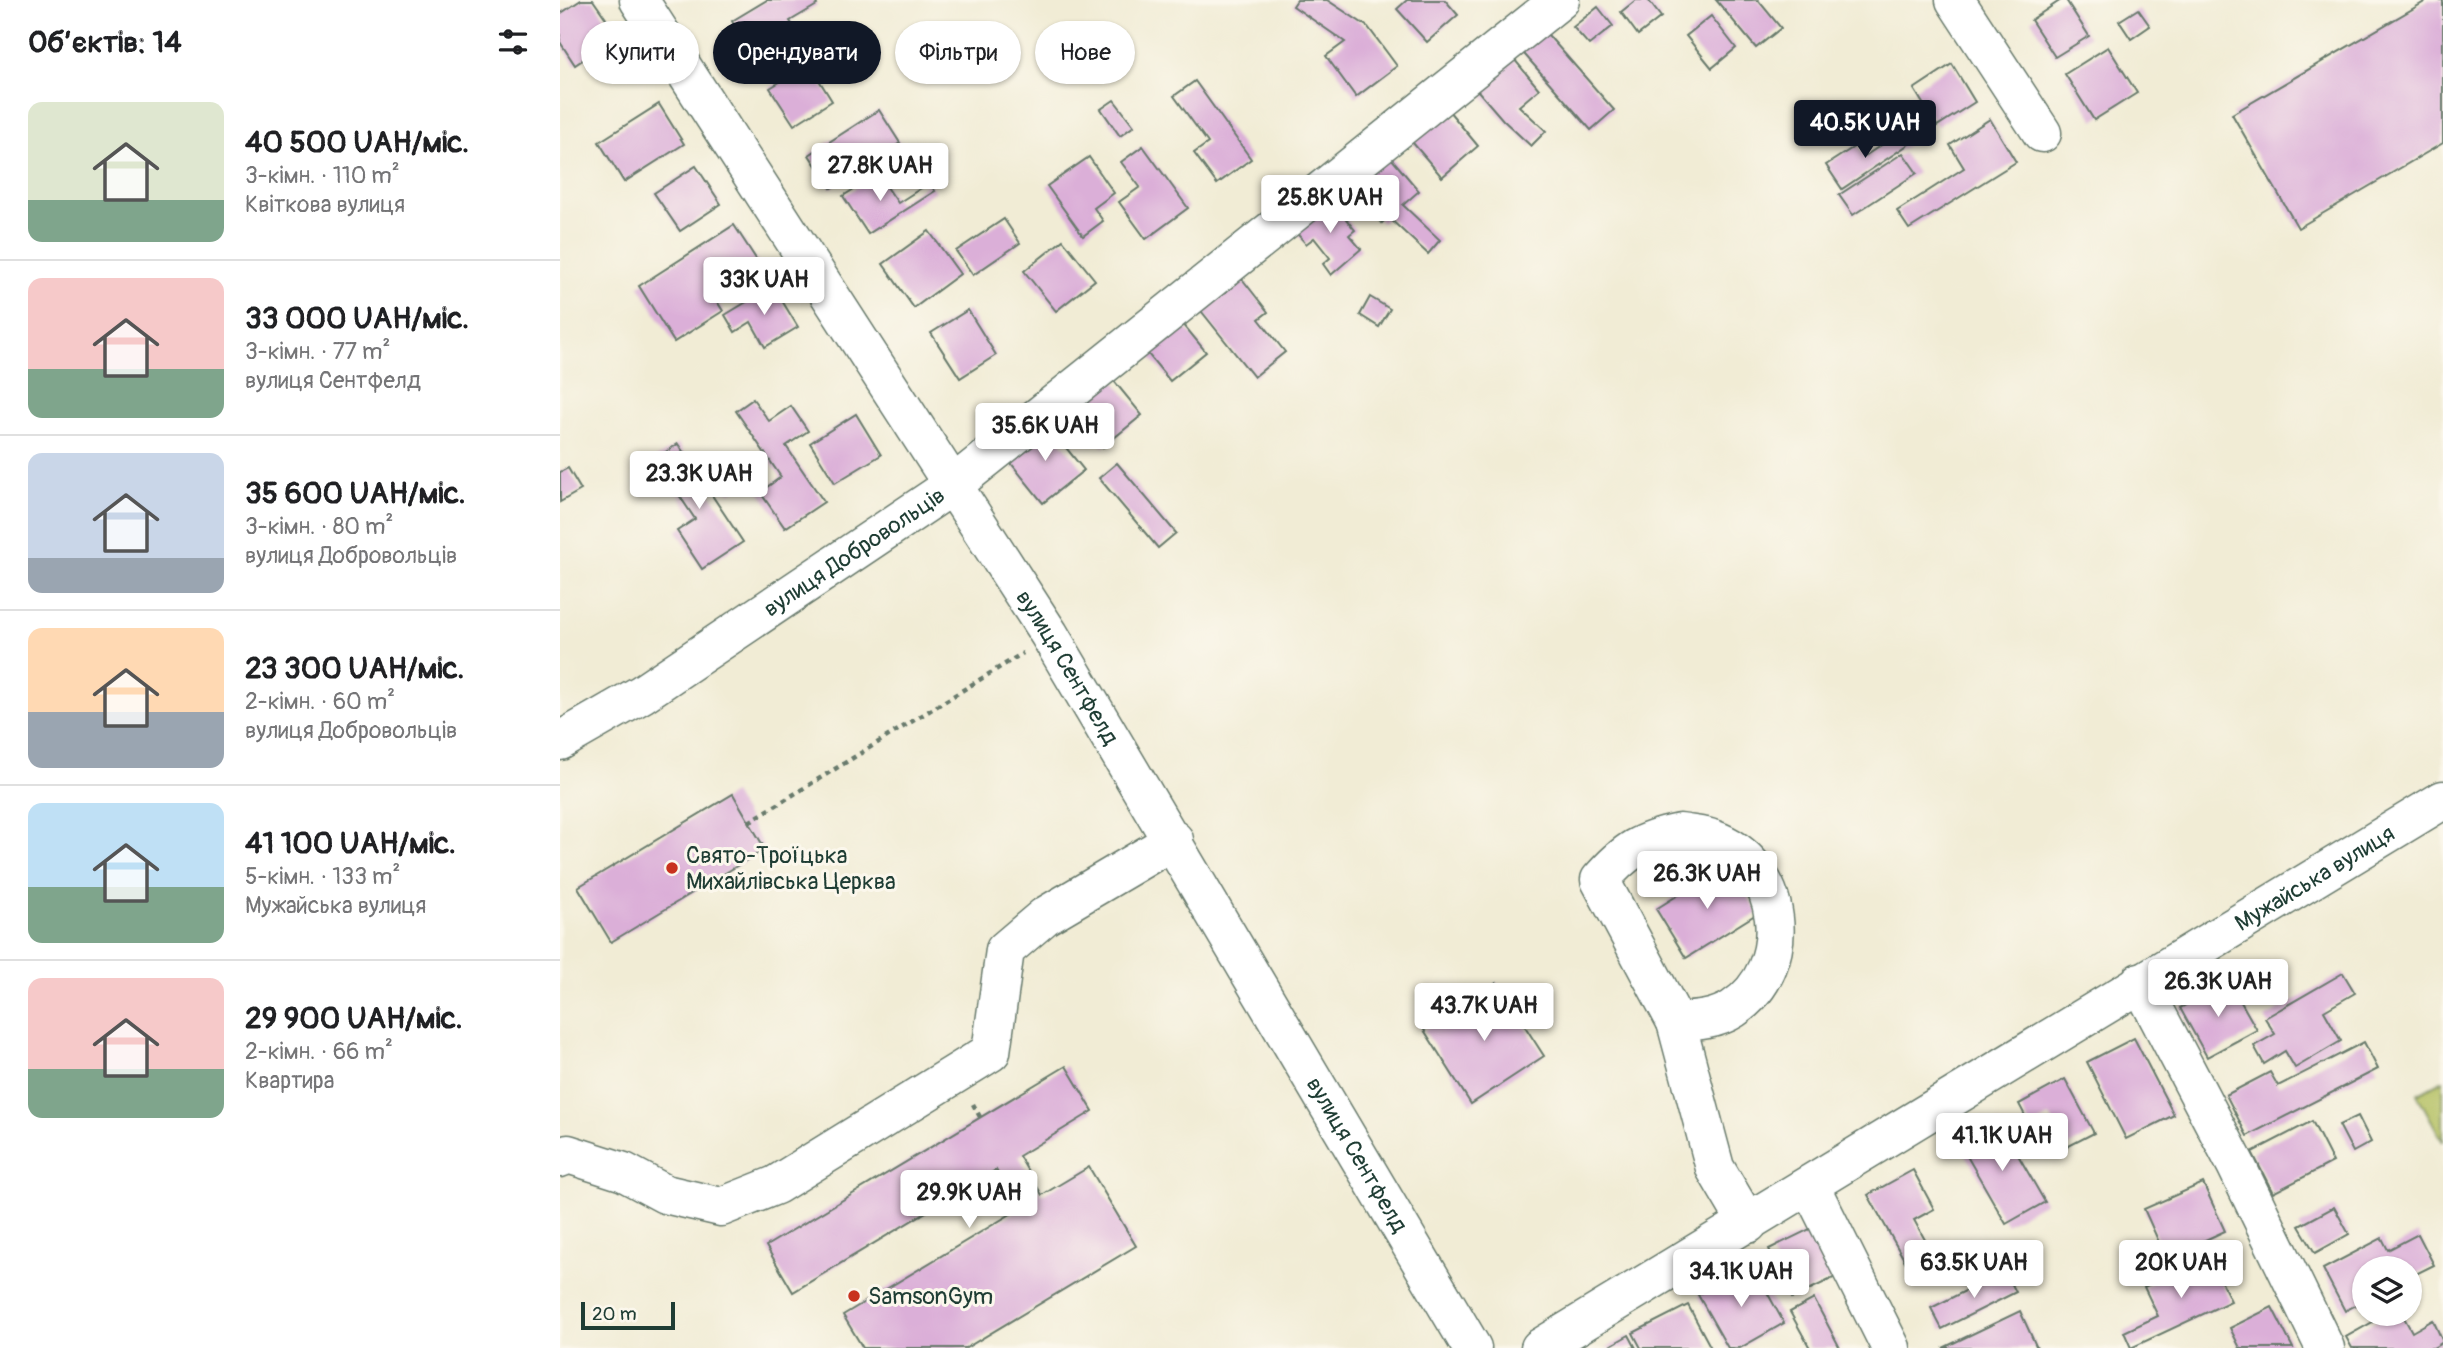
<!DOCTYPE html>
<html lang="uk">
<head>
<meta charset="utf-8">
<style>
	body { margin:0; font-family:Pangolin,sans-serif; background:#f2f2f2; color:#202124; height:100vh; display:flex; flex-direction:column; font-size:26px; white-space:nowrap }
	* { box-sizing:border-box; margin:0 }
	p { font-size:23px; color:#757577 }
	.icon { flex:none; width:38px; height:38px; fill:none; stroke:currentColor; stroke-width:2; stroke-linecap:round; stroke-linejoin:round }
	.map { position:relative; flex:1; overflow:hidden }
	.details { display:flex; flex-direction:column; background:#fff; width:560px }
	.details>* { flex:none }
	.top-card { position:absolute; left:21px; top:21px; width:665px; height:63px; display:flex; gap:14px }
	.tools { position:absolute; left:1792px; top:1256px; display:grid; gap:14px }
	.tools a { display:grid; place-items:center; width:70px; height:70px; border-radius:50%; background:#fff; box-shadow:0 2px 5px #0004; font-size:35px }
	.scale { position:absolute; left:21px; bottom:18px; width:94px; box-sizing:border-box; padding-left:7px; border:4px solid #1f3d34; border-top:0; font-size:19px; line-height:24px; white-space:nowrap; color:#1f3d34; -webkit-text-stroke:5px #fbf7ec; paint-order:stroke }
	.price { position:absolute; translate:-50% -60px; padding:0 16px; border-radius:7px; background:#fff; color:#222; font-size:23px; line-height:46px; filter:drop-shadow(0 2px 4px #0008) }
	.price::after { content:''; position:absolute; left:50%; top:42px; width:21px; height:16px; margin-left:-10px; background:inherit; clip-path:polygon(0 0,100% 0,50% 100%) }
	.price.current { background:#111827; color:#fff }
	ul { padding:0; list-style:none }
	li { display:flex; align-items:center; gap:21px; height:175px; padding:0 28px }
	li+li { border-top:2px solid #e0e0e0 }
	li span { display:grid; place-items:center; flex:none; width:196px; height:140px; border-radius:14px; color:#555 }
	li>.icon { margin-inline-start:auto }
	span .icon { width:84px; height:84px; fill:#fffc; stroke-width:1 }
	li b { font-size:30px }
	h2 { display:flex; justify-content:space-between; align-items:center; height:84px; padding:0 28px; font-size:30px }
	.tag { padding:0 24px; border-radius:32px; background:#fff; box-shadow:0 2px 5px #0004; font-size:24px; line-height:63px }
	.tag.current { background:#111827; color:#fff }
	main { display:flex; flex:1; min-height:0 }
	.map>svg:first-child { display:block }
</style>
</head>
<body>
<main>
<section class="details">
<h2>Об’єктів: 14<svg class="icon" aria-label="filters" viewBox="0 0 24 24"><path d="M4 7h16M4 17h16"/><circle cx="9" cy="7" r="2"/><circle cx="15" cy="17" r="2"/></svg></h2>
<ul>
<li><span style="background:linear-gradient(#dfe7d0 70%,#7fa58c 0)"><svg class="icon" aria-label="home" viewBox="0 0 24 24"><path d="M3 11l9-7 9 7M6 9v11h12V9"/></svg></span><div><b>40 500 UAH/міс.</b><p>3-кімн. · 110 m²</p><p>Квіткова вулиця</p></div></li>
<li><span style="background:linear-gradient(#f6c9c9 65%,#7fa58c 0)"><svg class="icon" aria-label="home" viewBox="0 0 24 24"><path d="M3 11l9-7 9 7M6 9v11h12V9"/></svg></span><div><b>33 000 UAH/міс.</b><p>3-кімн. · 77 m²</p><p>вулиця Сентфелд</p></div></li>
<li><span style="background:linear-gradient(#c9d6e8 75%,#9aa5b1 0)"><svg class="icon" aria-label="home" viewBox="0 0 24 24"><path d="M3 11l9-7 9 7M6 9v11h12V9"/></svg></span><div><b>35 600 UAH/міс.</b><p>3-кімн. · 80 m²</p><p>вулиця Добровольців</p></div></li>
<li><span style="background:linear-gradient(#ffd9b3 60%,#9aa5b1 0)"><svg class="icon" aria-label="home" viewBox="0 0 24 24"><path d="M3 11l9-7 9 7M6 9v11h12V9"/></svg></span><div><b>23 300 UAH/міс.</b><p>2-кімн. · 60 m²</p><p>вулиця Добровольців</p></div></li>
<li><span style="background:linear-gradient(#bfe0f5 60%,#7fa58c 0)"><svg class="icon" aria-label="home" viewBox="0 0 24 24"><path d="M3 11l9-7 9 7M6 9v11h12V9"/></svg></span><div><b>41 100 UAH/міс.</b><p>5-кімн. · 133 m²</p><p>Мужайська вулиця</p></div></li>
<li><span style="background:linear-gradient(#f6c9c9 65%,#7fa58c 0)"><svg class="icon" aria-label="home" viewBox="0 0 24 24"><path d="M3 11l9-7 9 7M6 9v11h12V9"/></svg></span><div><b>29 900 UAH/міс.</b><p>2-кімн. · 66 m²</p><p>Квартира</p></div></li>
</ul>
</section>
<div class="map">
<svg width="1883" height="1348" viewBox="0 0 1883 1348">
	<rect width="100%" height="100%" fill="#fbf7ec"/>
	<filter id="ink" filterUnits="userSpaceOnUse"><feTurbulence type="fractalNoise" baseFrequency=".0143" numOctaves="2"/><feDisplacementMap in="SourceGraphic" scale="14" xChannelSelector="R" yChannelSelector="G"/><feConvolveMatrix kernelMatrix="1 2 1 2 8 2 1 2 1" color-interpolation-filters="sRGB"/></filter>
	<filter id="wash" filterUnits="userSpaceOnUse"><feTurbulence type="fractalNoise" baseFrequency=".00686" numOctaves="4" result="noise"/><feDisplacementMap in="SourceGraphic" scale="28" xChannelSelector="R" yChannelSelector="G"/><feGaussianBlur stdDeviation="1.57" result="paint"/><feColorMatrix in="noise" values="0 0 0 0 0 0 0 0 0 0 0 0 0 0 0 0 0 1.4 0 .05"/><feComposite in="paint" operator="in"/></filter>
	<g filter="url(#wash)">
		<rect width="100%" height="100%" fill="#f1ecd5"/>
		<!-- green -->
		<polygon fill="#b4c062" stroke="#6a7e4b" stroke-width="2" points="1883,1080 1883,1142 1857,1094"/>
		<g id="blocks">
			<!-- building -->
			<g fill="#dbafd8">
				<polygon points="21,0 33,0 58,36 15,65 0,42 0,14"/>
				<polygon points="207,0 254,0 257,5 230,21 240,37 198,63 172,21"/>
				<polygon points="737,0 767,0 808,27 837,66 796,97 766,56 785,42 733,6"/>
				<polygon points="847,0 885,0 898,15 867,42 837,9"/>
				<polygon points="1076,0 1088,0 1101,17 1078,35 1061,12"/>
				<polygon points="1156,0 1198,0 1221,28 1196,48"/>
				<polygon points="1501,0 1506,0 1529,36 1495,57 1471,20"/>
				<polygon points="1868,0 1883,0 1883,143 1738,228 1672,114"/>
				<polygon points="1038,7 1053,26 1029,45 1013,27"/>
				<polygon points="1578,9 1590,26 1571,39 1559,21"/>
				<polygon points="1151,16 1176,48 1152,68 1126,36"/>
				<polygon points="981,27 1054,110 1031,130 958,47"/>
				<polygon points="1548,47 1577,93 1534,120 1505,74"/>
				<polygon points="949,53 979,89 959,106 986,131 971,146 943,120 912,84"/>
				<polygon points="249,64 272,101 234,125 210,88"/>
				<polygon points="1392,64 1415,102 1377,126 1354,89"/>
				<polygon points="635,81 691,159 657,184 634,153 648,143 614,96"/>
				<polygon points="554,100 574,126 560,136 541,109"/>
				<polygon points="99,104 124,144 64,182 39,142"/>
				<polygon points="884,105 918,146 882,177 847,136"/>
				<polygon points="319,110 340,143 271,188 249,155"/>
				<polygon points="1430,119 1456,162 1349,229 1337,211 1404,168 1390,145"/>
				<polygon points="1344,130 1352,142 1282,189 1266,165 1297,145 1305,156"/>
				<polygon points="583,146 628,208 586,239 559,202 580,187 561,162"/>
				<polygon points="826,152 859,191 843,205 880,240 868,254 828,217 822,223 789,183"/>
				<polygon points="1343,153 1357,173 1293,215 1279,195"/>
				<polygon points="529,157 554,193 534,208 543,221 523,236 487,186"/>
				<polygon points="136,166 161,204 120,231 94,193"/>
				<polygon points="318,174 338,203 369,183 375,191 308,234 283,196"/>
				<polygon points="769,198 795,230 789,235 801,249 771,275 763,264 770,258 754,238 746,244 733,229"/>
				<polygon points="444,219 460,243 413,275 396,251"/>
				<polygon points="174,225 198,262 151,292 163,311 114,342 79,286"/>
				<polygon points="369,231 400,274 354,308 323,264"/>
				<polygon points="503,240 535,280 496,311 464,271"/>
				<polygon points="679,275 708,312 699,319 725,352 694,377 638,307"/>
				<polygon points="213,286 238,327 205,347 191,322 175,332 165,315"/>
				<polygon points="810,297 830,309 819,327 800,315"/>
				<polygon points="408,310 436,355 400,378 371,333"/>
				<polygon points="619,319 646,352 610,381 583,348"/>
				<polygon points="550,376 582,415 543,447 511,407"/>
				<polygon points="193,399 209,421 231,406 248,431 226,446 264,502 225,528 200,492 221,477 176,411"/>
				<polygon points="296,414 321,455 275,483 250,443"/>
				<polygon points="487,424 524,470 483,503 446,457"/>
				<polygon points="118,444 183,542 142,569 117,531 135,519 95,459"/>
				<polygon points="557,463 616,533 598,548 539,478"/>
				<polygon points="172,464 185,483 170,493 157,474"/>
				<polygon points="8,468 21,490 0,502 0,472"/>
				<polygon points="173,794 205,849 51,942 18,887"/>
				<polygon points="1168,864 1198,913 1126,958 1096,909"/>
				<polygon points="1783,973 1795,993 1764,1011 1781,1041 1735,1068 1725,1051 1704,1064 1694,1046 1715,1034 1705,1018"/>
				<polygon points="1669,981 1697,1030 1647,1057 1620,1008"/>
				<polygon points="937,983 984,1056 911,1104 864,1030"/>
				<polygon points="1574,1038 1614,1115 1566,1139 1527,1062"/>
				<polygon points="1804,1042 1818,1069 1687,1136 1666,1095 1710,1072 1718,1086"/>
				<polygon points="506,1066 533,1111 459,1156 482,1195 529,1167 576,1246 406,1348 303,1348 283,1315 459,1209 436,1170 233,1292 206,1246"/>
				<polygon points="1505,1079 1534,1133 1507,1147 1490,1116 1471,1127 1459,1104"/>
				<polygon points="1798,1116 1811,1142 1793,1152 1779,1125"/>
				<polygon points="1752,1121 1773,1162 1713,1193 1692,1152"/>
				<polygon points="1439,1122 1485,1202 1446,1224 1400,1144"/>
				<polygon points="1353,1170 1374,1209 1354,1220 1370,1249 1346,1263 1308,1195"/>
				<polygon points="1643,1183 1665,1231 1606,1258 1584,1209"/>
				<polygon points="1774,1207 1789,1234 1755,1253 1739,1226"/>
				<polygon points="1260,1224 1284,1273 1232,1298 1209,1249"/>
				<polygon points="1858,1234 1874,1265 1850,1277 1850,1269 1804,1269 1804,1301 1785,1311 1763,1269 1822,1238 1828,1250"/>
				<polygon points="1648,1255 1671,1301 1571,1348 1564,1332 1598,1316 1584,1287"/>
				<polygon points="1192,1265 1224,1323 1180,1348 1168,1348 1138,1295"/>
				<polygon points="1445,1271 1456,1292 1382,1329 1371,1308"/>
				<polygon points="1254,1299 1280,1348 1250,1348 1230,1312"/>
				<polygon points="1128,1305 1151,1348 1081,1348 1073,1333"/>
				<polygon points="1712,1307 1733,1348 1680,1348 1670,1328"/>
				<polygon points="1460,1311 1477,1348 1383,1348"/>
				<polygon points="1827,1314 1842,1314 1852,1332 1873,1320 1883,1342 1873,1348 1792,1348 1786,1337"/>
				<polygon points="1069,1335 1076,1348 1046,1348"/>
			</g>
		</g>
	</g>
	<g filter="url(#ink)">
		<use href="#blocks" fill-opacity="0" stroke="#687a6c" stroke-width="2"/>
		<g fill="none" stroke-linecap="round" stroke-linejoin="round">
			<!-- minor casing -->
			<g stroke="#687a6c" stroke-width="41">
				<g id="minor">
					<path id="s1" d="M79,0L489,634L912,1348"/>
					<polyline points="1395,0 1482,133"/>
					<path id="s2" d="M0,741L82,694L393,485L1000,0"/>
					<path d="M1120,833C1130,835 1143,835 1152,839C1225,864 1237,967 1173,1009C1156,1020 1136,1021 1116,1022L1040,880C1066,850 1081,841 1120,833Z"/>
					<polyline points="1580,982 1676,1165 1765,1348"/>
					<polyline points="1116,1022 1155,1168 1188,1224"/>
					<polyline points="0,1158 8,1154 64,1172 105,1194 161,1207 216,1185 431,1052 445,950 485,916 614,840"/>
					<polyline points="1250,1186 1331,1348"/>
				</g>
			</g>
			<!-- highway casing -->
			<g stroke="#687a6c" stroke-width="41">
				<g id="highway">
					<path id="s3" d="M980,1348L1883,800"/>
				</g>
			</g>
			<!-- path -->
			<g stroke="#687a6c" stroke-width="4.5" stroke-dasharray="5 5" stroke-linecap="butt">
				<polyline points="189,822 463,653"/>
				<polyline points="413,1104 420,1117"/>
			</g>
			<!-- minor -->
			<use href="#minor" stroke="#fff" stroke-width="38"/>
			<!-- highway -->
			<use href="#highway" stroke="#fff" stroke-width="38"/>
		</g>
	</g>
	<!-- markers -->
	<g fill="#c8321e" stroke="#fbf7ec" stroke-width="2.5">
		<circle cx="112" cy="868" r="7"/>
		<circle cx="294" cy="1296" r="7"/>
	</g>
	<g text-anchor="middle" stroke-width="6" stroke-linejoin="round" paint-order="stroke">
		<!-- street labels -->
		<g font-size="23" fill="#1f3d34" stroke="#fbf7ec">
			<text dy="8" stroke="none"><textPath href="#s2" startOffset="350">вулиця Добровольців</textPath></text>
			<text dy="8" stroke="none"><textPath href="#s1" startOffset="793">вулиця Сентфелд</textPath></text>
			<text dy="8" stroke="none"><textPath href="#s3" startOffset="906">Мужайська вулиця</textPath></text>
			<text dy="8" stroke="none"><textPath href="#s1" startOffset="1360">вулиця Сентфелд</textPath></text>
		</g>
		<!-- poi labels -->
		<g font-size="23" fill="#1f3d34" stroke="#fbf7ec" text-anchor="start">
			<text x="126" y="863">Свято-Троїцька<tspan x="126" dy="26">Михайлівська Церква</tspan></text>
			<text x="308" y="1304">SamsonGym</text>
		</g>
	</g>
</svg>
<div class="tools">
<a><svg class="icon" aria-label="layers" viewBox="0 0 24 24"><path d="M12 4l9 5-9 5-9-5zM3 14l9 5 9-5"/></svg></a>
</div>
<div class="scale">20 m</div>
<b class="price current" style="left:1305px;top:160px">40.5K UAH</b>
<b class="price" style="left:320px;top:203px">27.8K UAH</b>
<b class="price" style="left:770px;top:235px">25.8K UAH</b>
<b class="price" style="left:204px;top:317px">33K UAH</b>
<b class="price" style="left:485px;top:463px">35.6K UAH</b>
<b class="price" style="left:139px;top:511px">23.3K UAH</b>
<b class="price" style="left:1147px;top:911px">26.3K UAH</b>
<b class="price" style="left:1658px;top:1019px">26.3K UAH</b>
<b class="price" style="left:924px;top:1043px">43.7K UAH</b>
<b class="price" style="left:1442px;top:1173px">41.1K UAH</b>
<b class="price" style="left:409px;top:1230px">29.9K UAH</b>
<b class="price" style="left:1414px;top:1300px">63.5K UAH</b>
<b class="price" style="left:1621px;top:1300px">20K UAH</b>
<b class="price" style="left:1181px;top:1309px">34.1K UAH</b>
<div class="top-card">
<a class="tag">Купити</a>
<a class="tag current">Орендувати</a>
<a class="tag">Фільтри</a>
<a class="tag">Нове</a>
</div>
</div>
</main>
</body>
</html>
